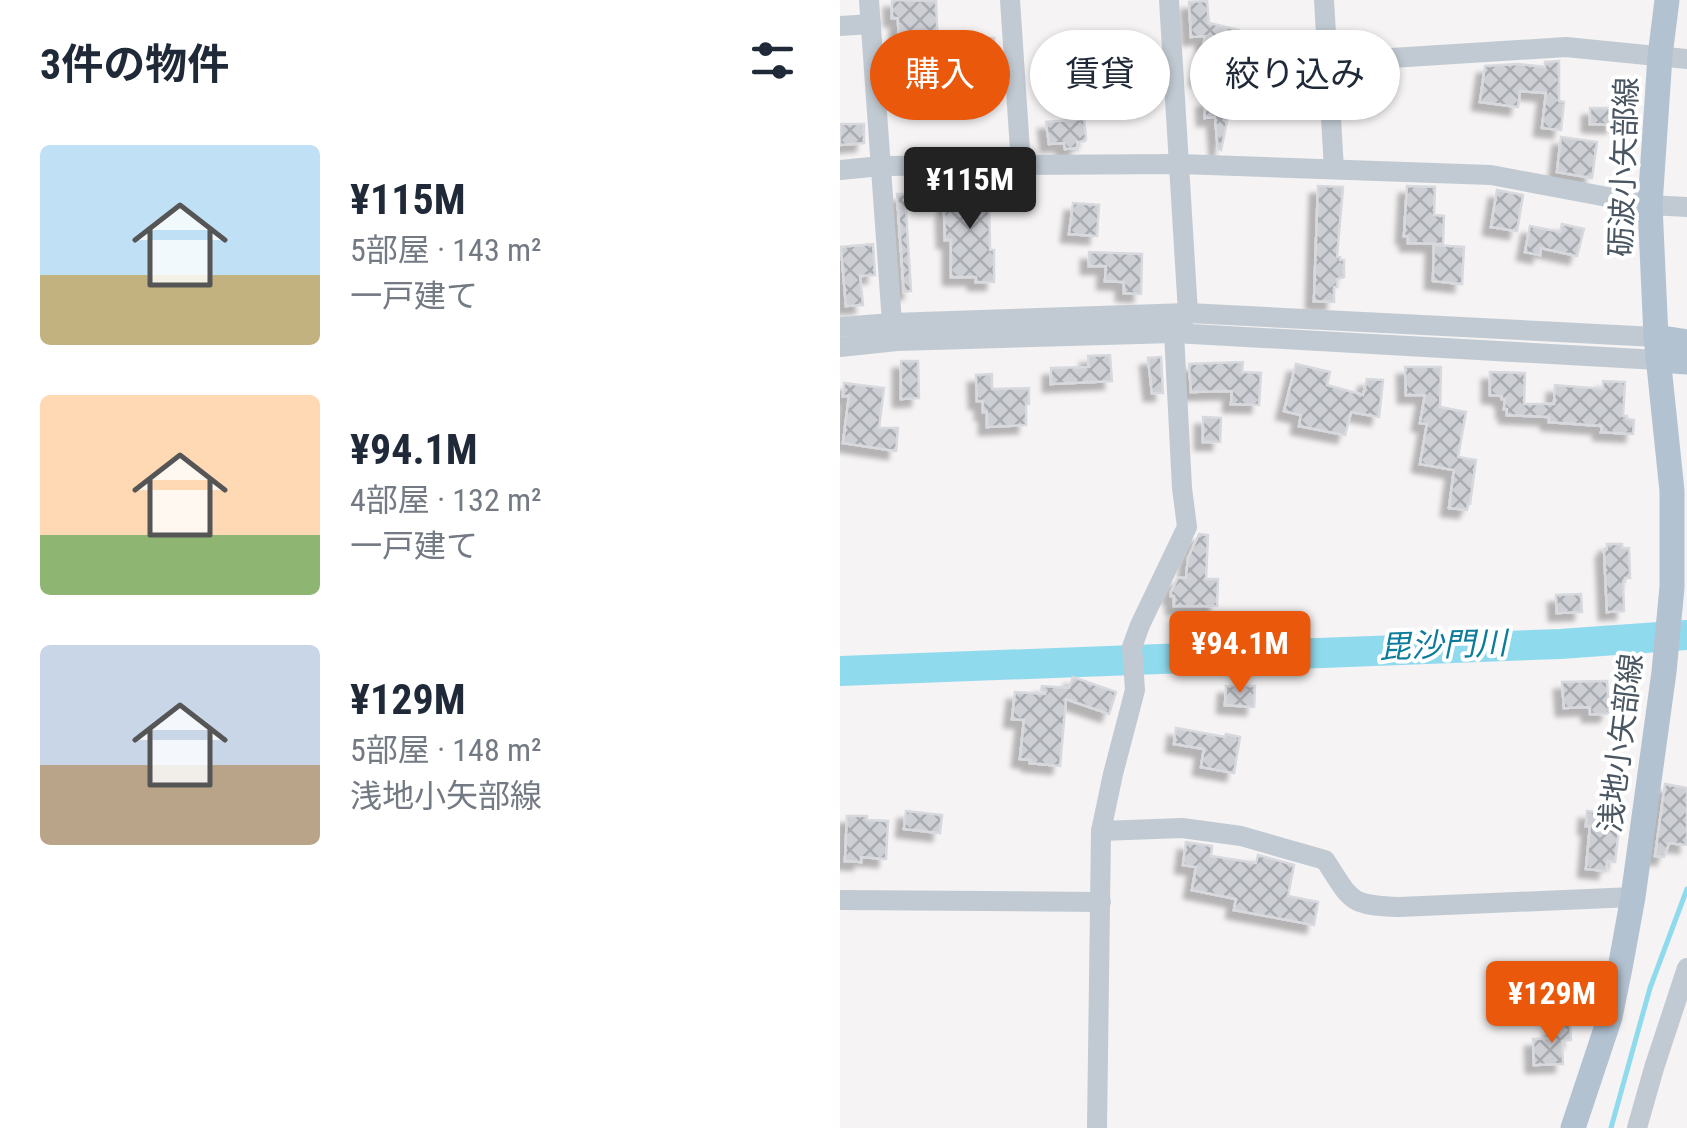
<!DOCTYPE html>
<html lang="ja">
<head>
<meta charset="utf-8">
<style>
	body { margin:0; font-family:"Roboto Condensed","Noto Sans JP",sans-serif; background:#f6f6f7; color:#1f2937; height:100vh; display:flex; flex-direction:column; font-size:38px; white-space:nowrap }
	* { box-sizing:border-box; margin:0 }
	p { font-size:32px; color:#747a83 }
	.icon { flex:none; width:55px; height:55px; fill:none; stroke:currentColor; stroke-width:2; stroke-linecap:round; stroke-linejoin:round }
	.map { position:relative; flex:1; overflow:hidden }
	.panel { display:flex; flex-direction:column; background:#fff; width:840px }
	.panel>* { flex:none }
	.banner { position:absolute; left:30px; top:30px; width:665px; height:90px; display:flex; gap:20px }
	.price { position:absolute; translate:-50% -85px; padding:0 22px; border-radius:10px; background:#ea580c; color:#fff; font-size:32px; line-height:65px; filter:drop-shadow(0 2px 5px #0008) }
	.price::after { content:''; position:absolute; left:50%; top:60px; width:30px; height:22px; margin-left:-15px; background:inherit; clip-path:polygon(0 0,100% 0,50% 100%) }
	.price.on { background:#222; color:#fff }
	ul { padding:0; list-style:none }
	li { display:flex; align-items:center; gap:30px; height:250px; padding:0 40px }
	li span { display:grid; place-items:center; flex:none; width:280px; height:200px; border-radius:10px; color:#555 }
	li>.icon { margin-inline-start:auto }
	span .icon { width:120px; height:120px; fill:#fffc; stroke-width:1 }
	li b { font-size:42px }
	h2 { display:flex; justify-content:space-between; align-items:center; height:120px; padding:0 40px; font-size:42px }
	.chip { padding:0 35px; border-radius:45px; background:#fff; box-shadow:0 2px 8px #0004; font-size:35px; line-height:90px }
	.chip.on { background:#ea580c; color:#fff }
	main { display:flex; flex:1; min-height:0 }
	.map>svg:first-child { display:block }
</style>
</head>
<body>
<main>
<section class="panel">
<h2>3件の物件<svg class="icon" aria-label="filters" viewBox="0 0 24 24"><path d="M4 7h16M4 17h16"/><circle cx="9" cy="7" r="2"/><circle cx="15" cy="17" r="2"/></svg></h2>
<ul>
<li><span style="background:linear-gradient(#bfe0f5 65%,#c2b280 0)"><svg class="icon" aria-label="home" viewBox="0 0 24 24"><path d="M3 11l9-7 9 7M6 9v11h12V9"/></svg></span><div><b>¥115M</b><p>5部屋 · 143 m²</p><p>一戸建て</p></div></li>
<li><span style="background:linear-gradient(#ffd9b3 70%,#8fb573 0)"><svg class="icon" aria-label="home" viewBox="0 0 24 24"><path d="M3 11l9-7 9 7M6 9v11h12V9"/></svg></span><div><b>¥94.1M</b><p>4部屋 · 132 m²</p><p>一戸建て</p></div></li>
<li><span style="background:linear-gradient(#c9d6e8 60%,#b9a48a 0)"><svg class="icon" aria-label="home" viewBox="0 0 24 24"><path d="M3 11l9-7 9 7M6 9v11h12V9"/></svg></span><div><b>¥129M</b><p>5部屋 · 148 m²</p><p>浅地小矢部線</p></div></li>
</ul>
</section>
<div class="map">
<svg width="847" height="1128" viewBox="0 0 847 1128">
	<defs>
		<pattern id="building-cross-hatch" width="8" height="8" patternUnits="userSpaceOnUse" patternTransform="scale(2.5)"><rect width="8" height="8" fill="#cdcfd5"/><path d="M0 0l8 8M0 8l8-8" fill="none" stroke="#a8abb0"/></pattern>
		<filter id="shadow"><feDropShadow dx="-8" dy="8" stdDeviation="2.5" flood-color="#0004"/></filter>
	</defs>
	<rect width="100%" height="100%" fill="#f5f3f3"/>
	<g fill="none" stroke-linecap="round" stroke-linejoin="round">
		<!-- stream -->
		<polyline stroke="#90daee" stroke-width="5" points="771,1128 810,988 847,889"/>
		<!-- river -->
		<polyline stroke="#90daee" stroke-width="30" points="0,671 720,644 847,635"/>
	</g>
	<!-- building -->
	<g fill="url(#building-cross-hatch)" stroke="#d7d9de" stroke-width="2.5" filter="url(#shadow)">
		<polygon points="52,0 96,1 98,50 59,52 58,18 52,18"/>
		<polygon points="367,1 369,23 399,30 399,34 389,35 406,39 395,86 358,77 366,42 364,42 365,36 351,37 349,2"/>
		<polygon points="137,38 154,38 154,64 121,64 121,72 107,72 107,64 102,64 103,46 138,47"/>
		<polygon points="428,52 443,59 430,93 412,89"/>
		<polygon points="719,61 719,101 724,102 721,130 702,128 706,93 680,91 678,107 640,102 645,66 678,64 705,67 705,62"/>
		<polygon points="392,98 381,150 378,149 375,117 365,118 364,100"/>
		<polygon points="750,108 774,108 774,125 750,124"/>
		<polygon points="244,119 246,138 245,141 237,142 238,148 225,149 224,143 209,144 206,122"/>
		<polygon points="0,124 24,124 24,143 0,145"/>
		<polygon points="721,137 757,142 752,178 717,172"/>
		<polygon points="118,179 145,179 145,192 149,192 150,250 154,250 154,282 136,282 136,277 111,277 111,240 105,240 104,211 106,211 107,197 117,197"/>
		<polygon points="478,186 503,187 497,257 500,257 500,260 504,260 504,277 497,279 497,287 494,287 494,302 474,301"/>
		<polygon points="567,186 595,187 594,215 604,216 603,244 568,243 568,236 564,236"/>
		<polygon points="657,190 683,195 677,231 651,227"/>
		<polygon points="57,194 65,194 71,291 64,292"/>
		<polygon points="233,203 259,205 257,236 229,234"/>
		<polygon points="722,224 744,229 737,256 701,248 700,255 685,252 690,226 720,232"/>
		<polygon points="33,244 35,275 20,276 23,305 6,306 1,247"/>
		<polygon points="594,245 624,247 622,284 593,281"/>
		<polygon points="249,252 302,254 301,294 284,293 284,282 265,281 266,266 249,266"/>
		<polygon points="270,355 272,381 211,384 211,368 249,367 248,356"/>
		<polygon points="321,357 323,393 312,393 308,358"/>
		<polygon points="61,361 78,361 79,398 61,399"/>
		<polygon points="403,362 402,372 421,373 419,405 391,404 392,391 351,392 349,364"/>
		<polygon points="456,364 490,372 487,385 523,395 527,379 543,380 539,417 511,412 505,435 459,426 461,415 444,411"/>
		<polygon points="565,367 601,367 600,407 626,412 618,457 636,460 630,504 628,504 627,510 609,508 614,470 580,464 587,424 580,423 585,395 566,395"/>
		<polygon points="650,372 685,373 684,404 714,404 715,385 763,389 763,381 785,382 783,416 787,416 787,419 794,420 793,434 761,432 762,426 709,422 709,417 667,415 667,409 664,409 665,399 662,399 662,396 650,395"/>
		<polygon points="152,374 152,389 189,388 189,404 186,404 186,425 147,427 147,412 143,412 143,401 137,401 136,375"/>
		<polygon points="4,383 44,388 39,428 58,428 56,451 3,443 9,396 3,396"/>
		<polygon points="363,417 381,418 380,442 363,442"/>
		<polygon points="359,534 368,535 366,579 378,579 377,606 334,606 334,596 331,596 331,592 338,578 346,578 348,558"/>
		<polygon points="767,544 782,544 782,548 789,548 790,578 785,578 785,582 783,582 784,611 767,612 764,549 767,549"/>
		<polygon points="741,594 742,612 717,613 716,595"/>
		<polygon points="233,677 276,692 269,714 226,699 220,766 190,763 190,760 180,759 184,720 172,719 175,692 205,694 206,692 201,690 202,686 229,688"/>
		<polygon points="767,681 769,712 766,714 750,714 750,707 724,708 722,682"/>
		<polygon points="386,686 415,686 414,707 385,705"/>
		<polygon points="336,728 385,737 386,734 400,737 394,773 361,767 364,749 334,744"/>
		<polygon points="825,784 847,788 847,845 829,843 824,857 815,856"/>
		<polygon points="66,811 102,815 100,833 64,829"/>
		<polygon points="747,811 784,815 783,829 779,828 775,862 767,861 766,871 746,869 750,826 746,826"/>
		<polygon points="7,816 27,816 27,820 48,821 46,859 21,857 21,862 5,861"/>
		<polygon points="346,842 372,846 371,856 416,863 418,855 454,865 448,896 478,902 474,925 394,910 396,899 352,890 356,867 343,865"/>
		<polygon points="730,1021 731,1040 722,1041 723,1064 694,1065 693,1039 712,1038 712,1029"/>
	</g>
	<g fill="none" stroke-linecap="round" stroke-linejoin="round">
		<!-- minor -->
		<g stroke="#c1cad2" stroke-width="20">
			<polyline points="29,0 52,323"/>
			<polyline points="170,0 181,165"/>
			<polyline points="484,0 494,169"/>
			<polyline points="0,26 31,24"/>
			<polyline points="488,62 726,47 847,59"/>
			<polyline points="0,170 41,166 340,164 651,175 810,205 847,207"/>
			<polyline points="0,327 52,323 348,313 816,337"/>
			<polyline points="0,347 57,341 334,333 818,360"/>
			<path d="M261,831L342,828L401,836L485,860C512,901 508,905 559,907L793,897"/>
			<polyline points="0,900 261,902"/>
			<polyline points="257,1128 261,831 273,774 295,690 292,647 300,625 347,527 342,488 334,333 348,313 329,0"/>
			<polyline points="797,1128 814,1068 847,968"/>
		</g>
		<!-- major -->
		<g stroke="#b3c2d1" stroke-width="25">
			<polyline points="816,337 847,342"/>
			<polyline points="818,360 847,362"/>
			<polyline points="733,1128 770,1017 780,968 793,897 824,672 832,587 832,491 816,337 810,205 820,56 827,0"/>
		</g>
	</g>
	<g text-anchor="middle" stroke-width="8" stroke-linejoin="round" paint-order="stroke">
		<!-- street labels -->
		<g font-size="30" fill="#4a5661" stroke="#fff">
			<text transform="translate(784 167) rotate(-88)" y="10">砺波小矢部線</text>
			<text transform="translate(781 743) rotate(-83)" y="10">浅地小矢部線</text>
		</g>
		<!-- water labels -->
		<g font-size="32" font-style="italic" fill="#0c7c9b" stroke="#fff">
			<text transform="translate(603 645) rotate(-2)" y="11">毘沙門川</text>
		</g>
	</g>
</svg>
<b class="price on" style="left:130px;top:232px">¥115M</b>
<b class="price" style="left:400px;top:696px">¥94.1M</b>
<b class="price" style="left:712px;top:1046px">¥129M</b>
<div class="banner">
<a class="chip on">購入</a>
<a class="chip">賃貸</a>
<a class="chip">絞り込み</a>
</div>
</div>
</main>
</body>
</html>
